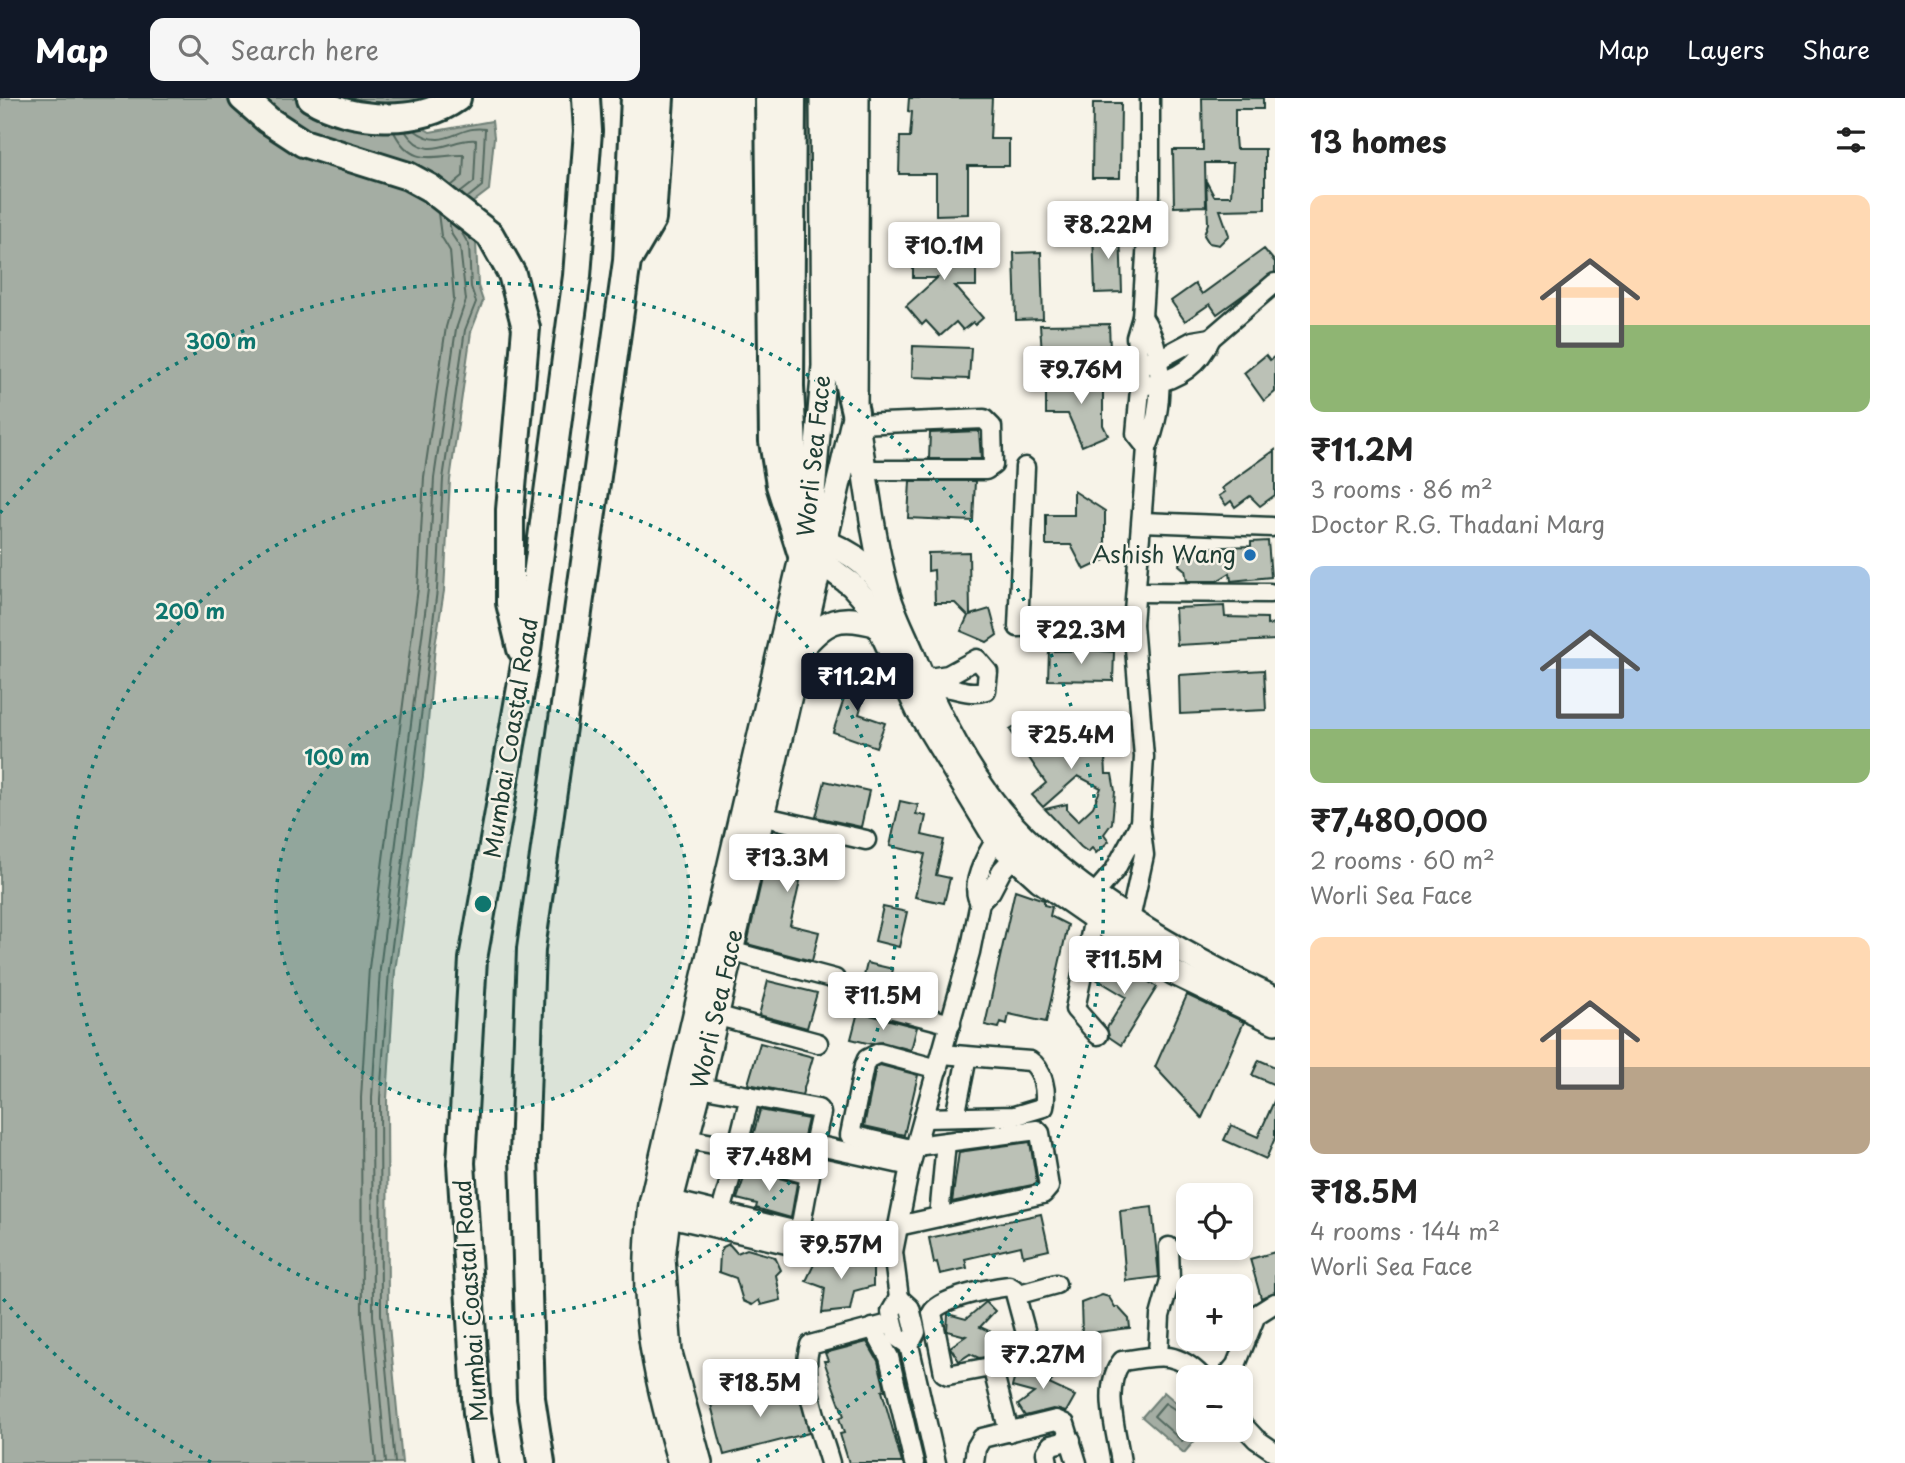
<!DOCTYPE html>
<html lang="en">
<head>
<meta charset="utf-8">
<style>
	body { margin:0; font-family:"Playpen Sans",sans-serif; background:#f6f6f6; color:#222; height:100vh; display:flex; flex-direction:column; font-size:26px; white-space:nowrap }
	* { box-sizing:border-box; margin:0 }
	p { font-size:23px; color:#767676 }
	.icon { flex:none; width:38px; height:38px; fill:none; stroke:currentColor; stroke-width:2; stroke-linecap:round; stroke-linejoin:round }
	.map { position:relative; flex:1; overflow:hidden }
	.details { display:flex; flex-direction:column; background:#fff; width:630px }
	.details>* { flex:none }
	.tools { position:absolute; left:1176px; top:1085px; display:grid; gap:14px }
	.tools a { display:grid; place-items:center; width:77px; height:77px; border-radius:14px; background:#fff; box-shadow:0 4px 10px #0003; font-size:35px }
	.price { position:absolute; translate:-50% -60px; padding:0 16px; border-radius:7px; background:#fff; color:#222; font-size:23px; line-height:46px; filter:drop-shadow(0 2px 4px #0008) }
	.price::after { content:''; position:absolute; left:50%; top:42px; width:21px; height:16px; margin-left:-10px; background:inherit; clip-path:polygon(0 0,100% 0,50% 100%) }
	.price.active { background:#111827; color:#fff }
	ul { padding:0; list-style:none }
	li { display:grid; align-content:center; gap:14px; height:371px; padding:0 35px }
	li span { display:grid; place-items:center; height:217px; border-radius:14px; color:#555 }
	li>.icon { margin-inline-start:auto }
	span .icon { width:126px; height:126px; fill:#fffc; stroke-width:1 }
	li b { font-size:30px }
	h2 { display:flex; justify-content:space-between; align-items:center; height:84px; padding:0 35px; font-size:30px }
	header { display:flex; align-items:center; gap:42px; box-sizing:border-box; height:98px; padding:0 35px; background:#111827; color:#fff }
	header strong { font-size:33px }
	nav { display:flex; gap:38px; margin-inline-start:auto; font-size:24px }
	.search { width:490px; height:63px; background:#f6f6f6; display:flex; align-items:center; gap:18px; box-sizing:border-box; padding:0 24px; border-radius:14px; color:#767676; font-size:26px }
	main { display:flex; flex:1; min-height:0 }
	.map>svg:first-child { display:block }
</style>
</head>
<body>
<header>
<strong>Map</strong>
<div class="search"><svg class="icon" aria-label="search" viewBox="0 0 24 24"><circle cx="10" cy="10" r="6"/><path d="M15 15l6 6"/></svg>Search here</div>
<nav><a>Map</a><a>Layers</a><a>Share</a></nav>
</header>
<main>
<div class="map">
<svg width="1275" height="1365" viewBox="0 0 1275 1365">
	<rect width="100%" height="100%" fill="#f7f3e8"/>
	<filter id="ink" filterUnits="userSpaceOnUse"><feTurbulence type="fractalNoise" baseFrequency=".0143" numOctaves="2"/><feDisplacementMap in="SourceGraphic" scale="14" xChannelSelector="R" yChannelSelector="G"/><feConvolveMatrix kernelMatrix="1 2 1 2 8 2 1 2 1" color-interpolation-filters="sRGB"/></filter>
	<g filter="url(#ink)">
		<!-- water -->
		<g fill="#a4ada3" stroke="#6f8077" stroke-width="2">
			<polygon points="0,0 421,0 415,5 420,28 430,34 492,23 494,39 489,92 468,108 476,144 478,188 483,203 471,234 450,382 444,493 435,548 423,678 395,873 387,1001 388,1216 402,1365 0,1365"/>
			<polygon points="1164,1294 1188,1315 1188,1332 1204,1332 1184,1355 1142,1319"/>
		</g>
		<g fill="none" stroke-linecap="round" stroke-linejoin="round">
			<!-- shore -->
			<g stroke="#546a60" stroke-width="2">
				<path d="M414,32C445,55 458,26 485,31L482,88L467,100"/>
				<path d="M405,33C427,67 451,39 476,42L474,84L460,95"/>
				<path d="M394,34C413,71 435,56 464,57L463,78L451,88"/>
				<polyline points="1188,1320 1165,1305 1154,1318 1182,1343 1195,1332"/>
				<polyline points="376,1365 362,1217 361,1000 369,870 418,490 424,379 446,229 454,201 450,153 441,138 438,115"/>
				<polyline points="386,1365 373,1217 372,1000 380,871 428,491 434,380 456,231 466,202 460,149 452,137 449,124"/>
				<polyline points="395,1365 381,1216 380,1001 389,872 437,492 443,381 465,232 476,204 471,189 469,147 460,132"/>
			</g>
		</g>
		<!-- building -->
		<g fill="#bbc1b6" stroke="#1f3d34" stroke-width="2">
			<polygon points="909,0 992,0 990,41 1009,41 1009,68 968,68 968,116 936,117 936,76 899,76 900,39 910,39 912,14 908,13"/>
			<polygon points="1202,0 1263,0 1263,11 1235,11 1235,39 1236,51 1265,51 1265,111 1220,112 1229,137 1219,147 1209,145 1204,137 1208,125 1206,83 1214,98 1231,98 1233,65 1205,65 1206,108 1174,109 1173,52 1203,52"/>
			<polygon points="1093,5 1121,5 1120,80 1092,80"/>
			<polygon points="1120,130 1122,194 1095,195 1093,132"/>
			<polygon points="913,135 946,135 946,145 976,145 976,188 955,188 983,220 975,227 973,224 963,232 956,224 940,238 926,223 922,227 906,208 937,180 913,180"/>
			<polygon points="1264,151 1275,164 1275,174 1217,216 1210,206 1185,223 1171,203 1195,186 1202,196"/>
			<polygon points="1041,154 1043,221 1016,222 1014,155"/>
			<polygon points="1109,226 1110,251 1042,254 1040,227"/>
			<polygon points="913,248 971,250 969,281 912,279"/>
			<polygon points="1266,257 1270,262 1275,258 1275,294 1264,303 1244,275"/>
			<polygon points="1084,270 1106,285 1103,290 1103,327 1108,337 1082,348 1068,316 1046,316 1046,290 1070,290"/>
			<polygon points="979,333 981,361 929,361 930,335"/>
			<polygon points="1275,352 1275,397 1260,408 1250,398 1235,409 1231,403 1226,407 1219,398 1225,394 1222,390"/>
			<polygon points="910,383 975,383 973,423 908,420"/>
			<polygon points="1074,393 1105,413 1105,462 1084,472 1071,447 1046,447 1046,417 1074,417"/>
			<polygon points="1268,443 1271,479 1231,483 1230,475 1217,483 1187,483 1185,472 1179,467 1181,458 1201,455 1201,450 1251,448 1251,444"/>
			<polygon points="969,454 970,517 990,511 997,537 987,544 961,533 968,518 955,505 935,505 934,472 928,473 928,455"/>
			<polygon points="1224,508 1225,519 1267,520 1267,527 1275,526 1275,542 1177,547 1175,510"/>
			<polygon points="1072,551 1114,554 1113,583 1048,582 1049,553 1072,553"/>
			<polygon points="856,572 864,575 869,582 859,616 885,625 876,649 833,634 845,598 846,581"/>
			<polygon points="1264,572 1266,612 1180,616 1179,577"/>
			<polygon points="1033,617 1040,627 1053,618 1103,619 1106,676 1112,676 1115,693 1112,725 1104,736 1109,743 1096,755 1092,750 1088,754 1081,749 1045,711 1067,706 1067,712 1078,723 1093,709 1101,690 1078,678 1043,709 1032,697 1046,685 1010,632"/>
			<polygon points="825,683 869,693 861,729 816,719"/>
			<polygon points="900,703 918,707 916,716 926,718 922,737 944,742 936,777 950,780 944,805 915,799 925,756 890,748"/>
			<polygon points="773,732 837,747 830,776 803,770 790,827 819,834 812,863 747,846"/>
			<polygon points="1015,792 1044,802 1044,807 1052,809 1050,818 1068,827 1046,924 1009,916 1007,926 1001,924 999,930 985,927"/>
			<polygon points="883,809 907,814 899,849 875,843"/>
			<polygon points="1103,856 1157,889 1121,947 1109,939 1107,930 1126,899 1093,879"/>
			<polygon points="867,865 893,871 887,898 861,891"/>
			<polygon points="768,883 817,895 807,930 759,917"/>
			<polygon points="1187,897 1244,924 1202,1020 1155,969"/>
			<polygon points="858,914 917,929 911,952 882,944 871,946 851,941"/>
			<polygon points="760,945 813,959 802,997 748,986"/>
			<polygon points="1259,962 1275,969 1275,987 1252,977"/>
			<polygon points="880,967 918,977 904,1037 864,1028 876,969"/>
			<polygon points="1275,1001 1275,1040 1266,1061 1224,1042 1231,1027 1258,1039"/>
			<polygon points="760,1012 808,1021 801,1051 785,1049 778,1056 768,1053 764,1045 752,1041"/>
			<polygon points="1030,1044 1037,1086 952,1104 959,1054"/>
			<polygon points="747,1071 797,1085 791,1120 756,1110 757,1106 737,1101"/>
			<polygon points="1152,1109 1159,1179 1126,1183 1120,1113"/>
			<polygon points="1041,1116 1049,1152 1023,1158 1021,1148 965,1161 967,1170 940,1176 937,1164 934,1165 929,1140"/>
			<polygon points="729,1146 737,1155 747,1151 775,1159 781,1172 776,1177 781,1202 761,1207 759,1202 752,1207 743,1203 736,1180 719,1174 720,1156 723,1149"/>
			<polygon points="1275,1154 1275,1194 1261,1200 1250,1161"/>
			<polygon points="817,1160 873,1164 873,1188 854,1193 850,1212 822,1215 825,1190 806,1183"/>
			<polygon points="1102,1197 1109,1199 1115,1209 1118,1209 1129,1221 1130,1230 1082,1236 1081,1205"/>
			<polygon points="986,1204 995,1213 980,1229 1007,1241 999,1257 979,1260 970,1256 959,1263 950,1249 966,1238 947,1233 948,1216 966,1221"/>
			<polygon points="867,1244 878,1263 885,1292 882,1293 902,1365 849,1365 840,1336 844,1335 839,1320 844,1318 824,1263 828,1263 825,1255"/>
			<polygon points="1052,1259 1063,1270 1049,1286 1075,1298 1066,1314 1053,1311 1025,1318 1018,1307 1034,1295 1012,1289 1016,1275 1034,1278"/>
			<polygon points="797,1285 809,1335 724,1357 711,1307"/>
		</g>
		<g fill="none" stroke-linecap="round" stroke-linejoin="round">
			<!-- minor casing -->
			<g stroke="#1f3d34" stroke-width="23">
				<g id="minor">
					<path d="M1142,219C1166,253 1163,312 1147,350L1136,336L1141,280L1136,239Z"/>
					<polyline points="1142,219 1150,96 1150,0"/>
					<polyline points="1211,240 1275,185"/>
					<path d="M1148,287C1176,282 1199,268 1211,240L1193,243L1150,266"/>
					<polyline points="857,326 984,321 992,329 993,367 986,372 865,372"/>
					<polyline points="1025,369 1018,529 1133,526"/>
					<polyline points="1142,424 1272,429"/>
					<polyline points="1137,494 1270,495"/>
					<path d="M922,581L948,577L977,561L988,574L986,592C965,600 949,582 928,593"/>
					<polyline points="761,718 866,742"/>
					<path d="M1004,732C992,745 967,787 980,804L991,793L1002,772L1022,750"/>
					<polyline points="1086,806 1115,772 1140,725"/>
					<polyline points="1094,820 1075,911 1098,937"/>
					<polyline points="1123,832 1130,821 1144,757 1140,725 1144,659 1133,526 1147,350"/>
					<polyline points="730,853 835,881"/>
					<polyline points="855,901 951,926"/>
					<polyline points="715,917 818,945"/>
					<polyline points="700,989 818,1011 821,1015 811,1060 805,1063 788,1060"/>
					<polyline points="955,1019 967,959"/>
					<path d="M924,1020L1014,1018L1044,1009C1047,994 1043,971 1030,963L942,956"/>
					<polyline points="686,1041 757,1054"/>
					<polyline points="824,1049 910,1068"/>
					<polyline points="737,1051 750,998"/>
					<polyline points="915,1052 850,1037 864,968 867,961 879,955 938,971"/>
					<polyline points="671,1102 789,1131 795,1131 801,1126 810,1077 746,1059 735,1064 721,1114"/>
					<polyline points="668,1119 791,1147 893,1154"/>
					<polyline points="939,1119 946,1044"/>
					<polyline points="898,1128 1043,1096 1049,1089 1040,1035 1037,1032 916,1048"/>
					<polyline points="1016,1197 1056,1186"/>
					<polyline points="899,1200 893,1154 910,1068 970,854 980,804"/>
					<polygon points="899,1200 910,1210 916,1234 909,1247 897,1239 891,1214"/>
					<polyline points="873,1230 889,1259 914,1365"/>
					<polyline points="909,1247 936,1365"/>
					<polyline points="1158,1258 1160,1218 1170,1182 1169,1149"/>
					<path d="M993,1272L1022,1260L1030,1250L1014,1191L1009,1188C992,1190 939,1200 932,1215L944,1275L948,1277L985,1270L993,1272L1009,1334"/>
					<polyline points="1226,1279 1236,1267 1256,1217 1275,1205"/>
					<polyline points="1241,1325 1256,1341 1275,1354"/>
					<path d="M830,1365C820,1329 799,1284 810,1247L893,1225"/>
					<polyline points="974,1365 976,1350 982,1340 1056,1322 1065,1326 1077,1365"/>
					<polyline points="1048,1365 1046,1355 1051,1347 1071,1342"/>
					<path d="M1121,1365C1117,1333 1101,1290 1122,1263C1157,1258 1175,1251 1202,1279"/>
				</g>
			</g>
			<!-- major casing -->
			<g stroke="#1f3d34" stroke-width="28">
				<g id="major">
					<path d="M856,321C866,377 872,438 887,493C893,516 906,539 915,562C937,616 972,683 1011,726C1080,800 1185,858 1275,901"/>
					<path d="M809,439C843,448 866,463 885,491"/>
					<polyline points="806,459 820,463 852,487 868,505 918,612 998,744 1040,782 1174,875 1275,924"/>
					<path d="M800,552C826,521 839,516 878,527"/>
					<path d="M680,1365C652,1269 639,1207 651,1106L811,417L824,268L822,0"/>
					<polyline points="700,1365 670,1255 663,1160 669,1110 700,989 855,314 857,0"/>
				</g>
			</g>
			<!-- highway casing -->
			<g stroke="#1f3d34" stroke-width="32">
				<g id="highway">
					<polyline points="243,0 268,22 303,45 408,78 430,90 490,137 512,176 526,230 510,412 510,505 521,551"/>
					<path d="M311,0C350,24 418,28 457,0"/>
					<polyline points="769,0 773,343 780,387 802,457"/>
					<polyline points="792,0 790,288 793,352 794,369 811,417"/>
					<polyline points="839,0 839,246 855,314"/>
					<polyline points="631,157 652,121 660,0"/>
					<polyline points="485,1365 477,1315 461,1065 473,861 525,567 577,178 588,33 586,0"/>
					<polyline points="541,1365 531,1300 524,1058 531,851 627,163 635,0"/>
				</g>
			</g>
			<!-- minor -->
			<use href="#minor" stroke="#f7f3e8" stroke-width="18"/>
			<!-- major -->
			<use href="#major" stroke="#f7f3e8" stroke-width="23"/>
			<!-- highway -->
			<use href="#highway" stroke="#f7f3e8" stroke-width="26"/>
		</g>
	</g>
	<!-- distance rings -->
	<circle cx="483" cy="806" r="207" fill="#0f766e" fill-opacity=".12"/>
	<g fill="none" stroke="#0f766e" stroke-width="3.5" stroke-dasharray="3.5 7">
		<circle cx="483" cy="806" r="207"/>
		<circle cx="483" cy="806" r="414"/>
		<path d="M211 1364A621 621 0 0 1 0 1197M0 415A621 621 0 1 1 755 1364"/>
	</g>
	<!-- markers -->
	<circle fill="#1f6fb2" stroke="#f7f3e8" stroke-width="2.5" cx="1250" cy="457" r="7"/>
	<g text-anchor="middle" stroke-width="5" stroke-linejoin="round" paint-order="stroke">
		<!-- street labels -->
		<g font-size="23" fill="#1f3d34" stroke="#f7f3e8">
			<text transform="translate(814 358) rotate(-84)" y="8">Worli Sea Face</text>
			<text transform="translate(511 640) rotate(-81)" y="8">Mumbai Coastal Road</text>
			<text transform="translate(717 911) rotate(-77)" y="8">Worli Sea Face</text>
			<text transform="translate(471 1203) rotate(-94)" y="8">Mumbai Coastal Road</text>
		</g>
		<!-- poi labels -->
		<g font-size="23" fill="#1f3d34" stroke="#f7f3e8" text-anchor="end">
			<text x="1236" y="465">Ashish Wang</text>
		</g>
	</g>
	<circle cx="483" cy="806" r="10" fill="#0f766e" stroke="#f7f3e8" stroke-width="3.5"/>
	<g font-size="21" text-anchor="middle" font-weight="bold" fill="#0f766e" stroke="#f7f3e8" stroke-width="5" stroke-linejoin="round" paint-order="stroke">
		<text x="221" y="251">300 m</text>
		<text x="190" y="521">200 m</text>
		<text x="337" y="667">100 m</text>
	</g>
</svg>
<div class="tools">
<a><svg class="icon" aria-label="locate" viewBox="0 0 24 24"><circle cx="12" cy="12" r="6"/><path d="M12 2v4M12 18v4M2 12h4M18 12h4"/></svg></a>
<a>+</a>
<a>−</a>
</div>
<b class="price" style="left:1108px;top:163px">₹8.22M</b>
<b class="price" style="left:944px;top:184px">₹10.1M</b>
<b class="price" style="left:1081px;top:308px">₹9.76M</b>
<b class="price" style="left:1081px;top:568px">₹22.3M</b>
<b class="price active" style="left:857px;top:615px">₹11.2M</b>
<b class="price" style="left:1071px;top:673px">₹25.4M</b>
<b class="price" style="left:787px;top:796px">₹13.3M</b>
<b class="price" style="left:1124px;top:898px">₹11.5M</b>
<b class="price" style="left:883px;top:934px">₹11.5M</b>
<b class="price" style="left:769px;top:1095px">₹7.48M</b>
<b class="price" style="left:841px;top:1183px">₹9.57M</b>
<b class="price" style="left:1043px;top:1293px">₹7.27M</b>
<b class="price" style="left:760px;top:1321px">₹18.5M</b>
</div>
<section class="details">
<h2>13 homes<svg class="icon" aria-label="filters" viewBox="0 0 24 24"><path d="M4 7h16M4 17h16"/><circle cx="9" cy="7" r="2"/><circle cx="15" cy="17" r="2"/></svg></h2>
<ul>
<li><span style="background:linear-gradient(#ffd9b3 60%,#8fb573 0)"><svg class="icon" aria-label="home" viewBox="0 0 24 24"><path d="M3 11l9-7 9 7M6 9v11h12V9"/></svg></span><div><b>₹11.2M</b><p>3 rooms · 86 m²</p><p>Doctor R.G. Thadani Marg</p></div></li>
<li><span style="background:linear-gradient(#a9c7e8 75%,#8fb573 0)"><svg class="icon" aria-label="home" viewBox="0 0 24 24"><path d="M3 11l9-7 9 7M6 9v11h12V9"/></svg></span><div><b>₹7,480,000</b><p>2 rooms · 60 m²</p><p>Worli Sea Face</p></div></li>
<li><span style="background:linear-gradient(#ffd9b3 60%,#b9a48a 0)"><svg class="icon" aria-label="home" viewBox="0 0 24 24"><path d="M3 11l9-7 9 7M6 9v11h12V9"/></svg></span><div><b>₹18.5M</b><p>4 rooms · 144 m²</p><p>Worli Sea Face</p></div></li>
</ul>
</section>
</main>
</body>
</html>
